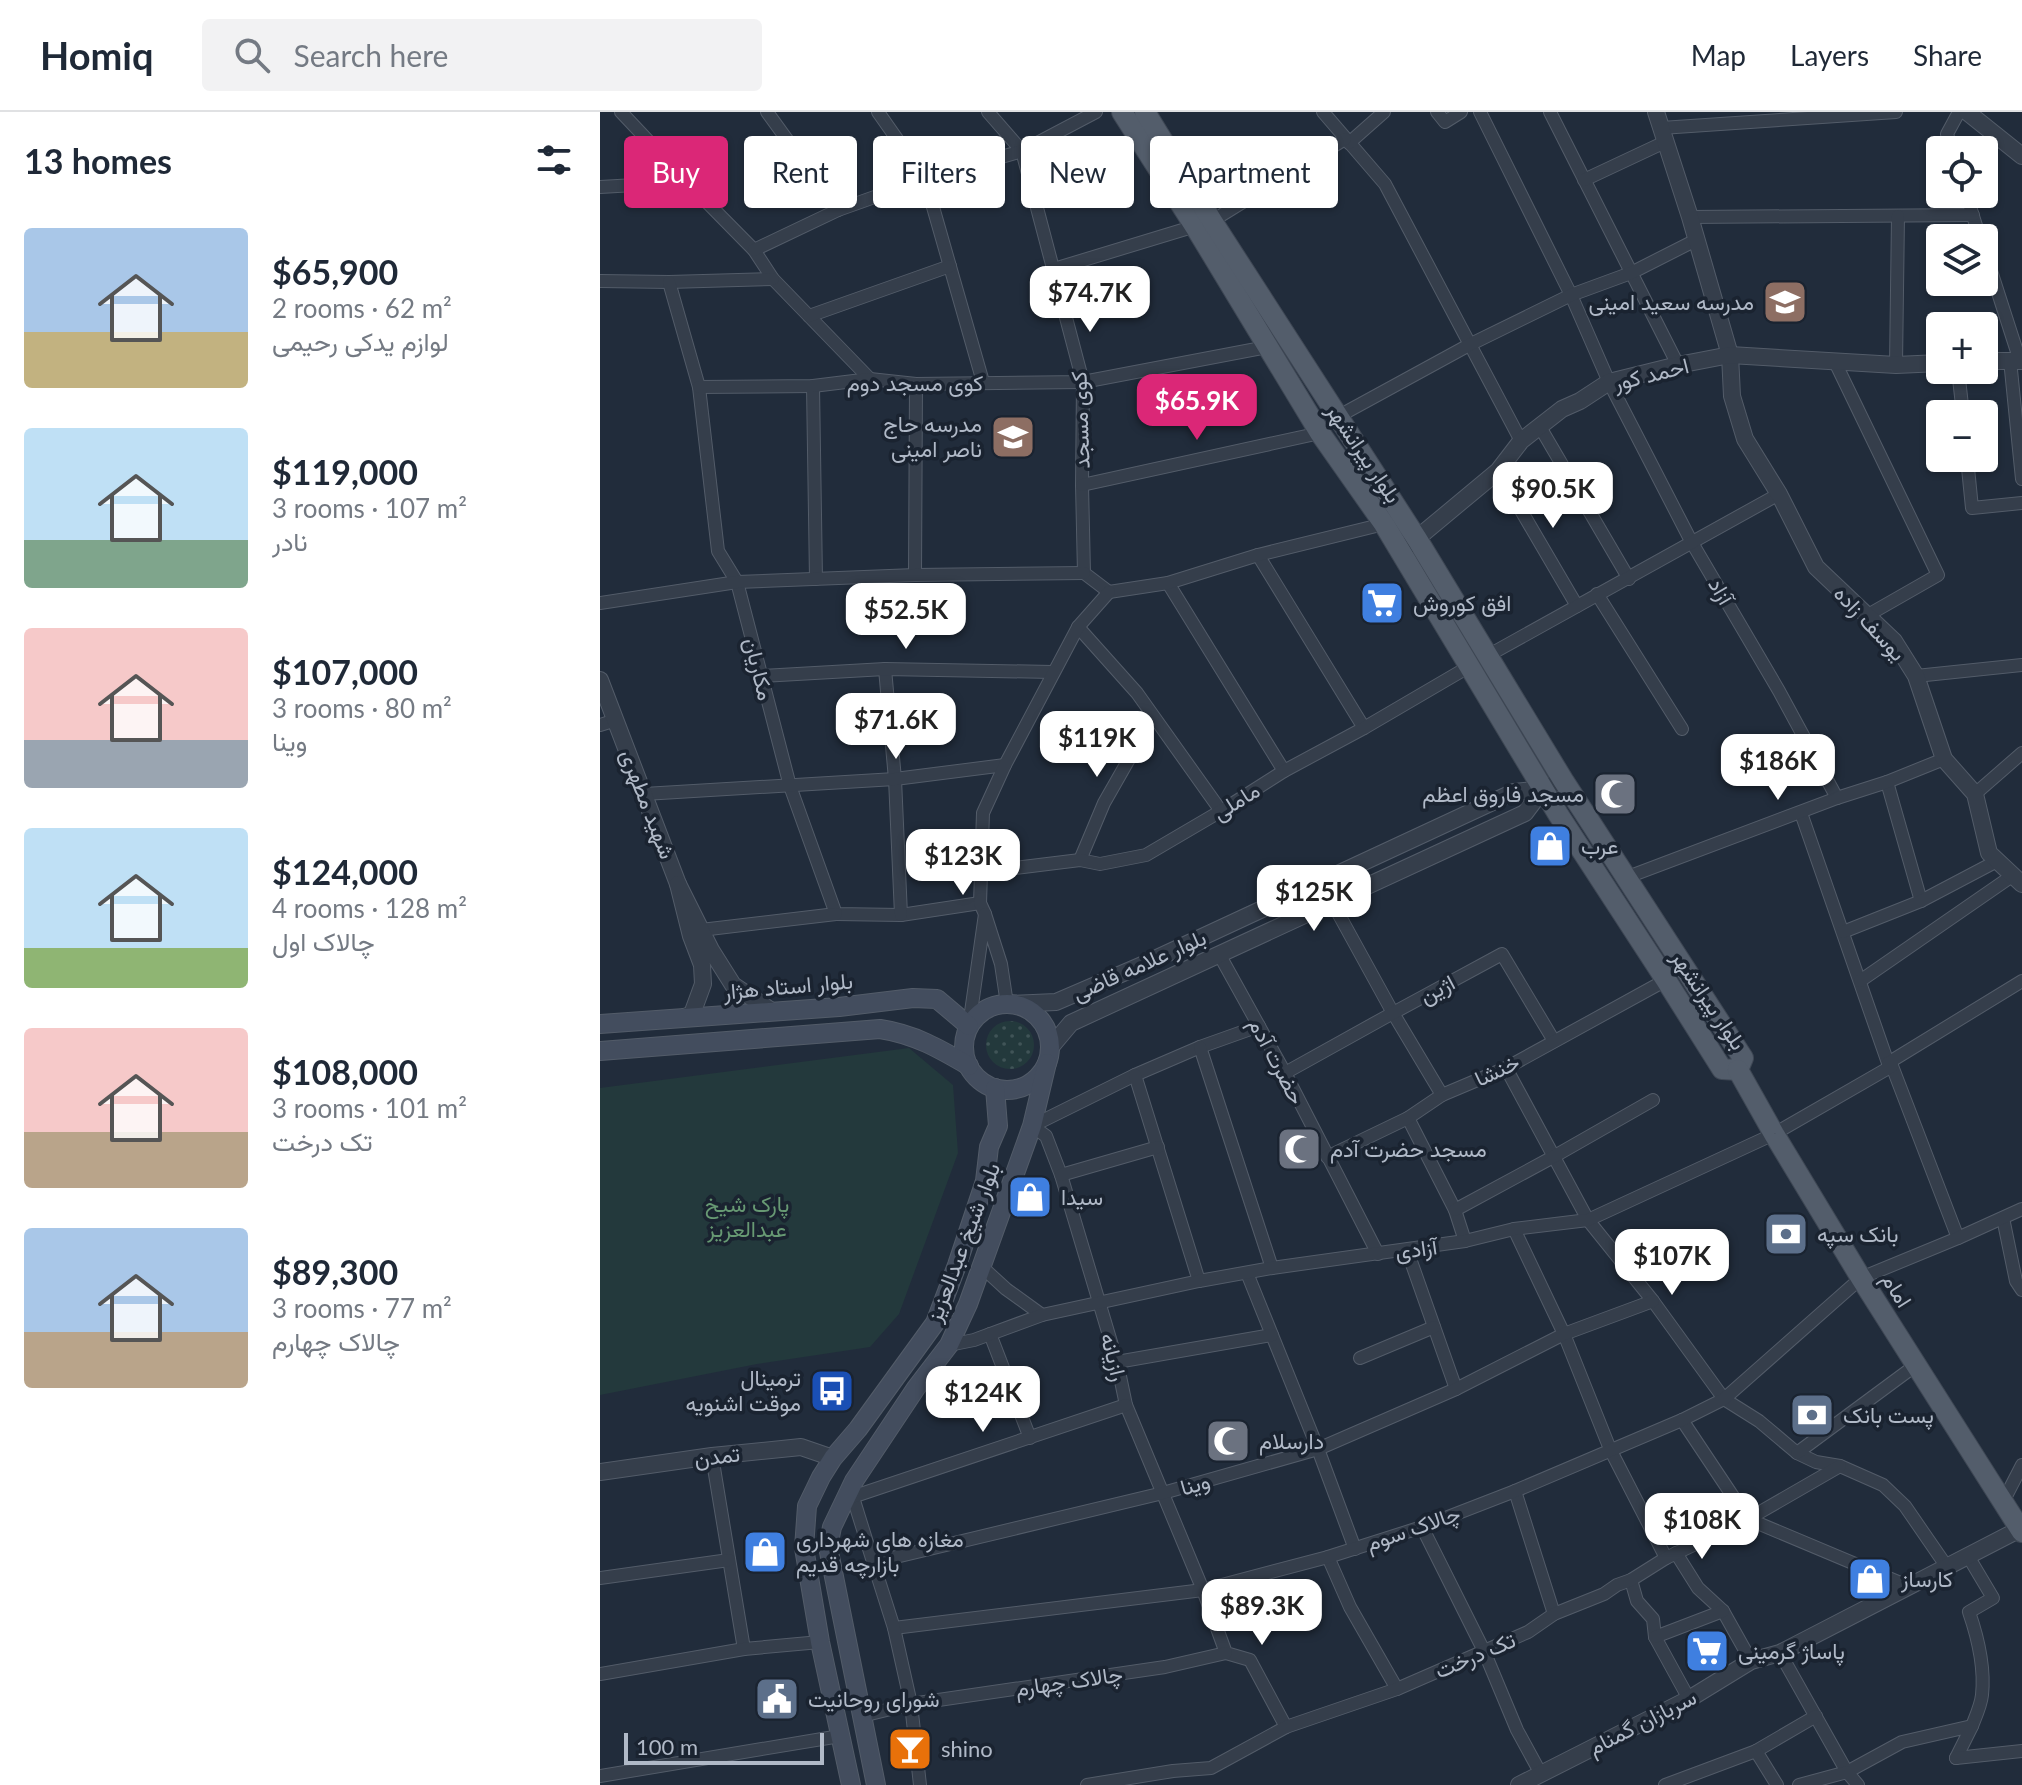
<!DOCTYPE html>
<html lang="en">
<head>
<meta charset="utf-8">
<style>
	body { margin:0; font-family:Lato,Vazirmatn,sans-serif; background:#f2f2f3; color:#1f2937; height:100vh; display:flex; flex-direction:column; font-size:30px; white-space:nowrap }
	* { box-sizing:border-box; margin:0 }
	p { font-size:26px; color:#747a83 }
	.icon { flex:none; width:44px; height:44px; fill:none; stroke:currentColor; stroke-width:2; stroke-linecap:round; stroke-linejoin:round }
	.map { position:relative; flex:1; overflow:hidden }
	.drawer { display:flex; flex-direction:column; background:#fff; width:600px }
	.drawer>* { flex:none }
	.banner { position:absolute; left:24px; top:24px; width:760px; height:72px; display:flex; gap:16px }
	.buttons { position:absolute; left:1326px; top:24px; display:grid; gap:16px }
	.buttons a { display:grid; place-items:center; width:72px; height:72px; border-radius:8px; background:#fff; box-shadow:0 2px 6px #0004; font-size:40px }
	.scale { position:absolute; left:24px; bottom:20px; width:200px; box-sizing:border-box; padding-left:8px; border:4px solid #b0b9c7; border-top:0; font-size:22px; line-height:28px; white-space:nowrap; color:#b0b9c7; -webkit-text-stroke:6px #1a2330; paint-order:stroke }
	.price { position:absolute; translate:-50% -68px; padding:0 18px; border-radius:16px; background:#fff; color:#222; font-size:26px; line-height:52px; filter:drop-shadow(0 2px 4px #0008) }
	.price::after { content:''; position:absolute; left:50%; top:48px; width:24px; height:18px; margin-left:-12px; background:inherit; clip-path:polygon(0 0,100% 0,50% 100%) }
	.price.on { background:#db2777; color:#fff }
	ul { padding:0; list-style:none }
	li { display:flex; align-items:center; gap:24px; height:200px; padding:0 24px }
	li span { display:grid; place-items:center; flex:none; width:224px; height:160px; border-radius:8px; color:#555 }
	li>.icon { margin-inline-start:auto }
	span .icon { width:96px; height:96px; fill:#fffc; stroke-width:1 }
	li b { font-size:34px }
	h2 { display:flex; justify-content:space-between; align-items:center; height:96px; padding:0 24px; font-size:34px }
	.tag { padding:0 28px; border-radius:8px; background:#fff; box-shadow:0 2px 6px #0004; font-size:28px; line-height:72px }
	.tag.on { background:#db2777; color:#fff }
	header { display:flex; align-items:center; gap:48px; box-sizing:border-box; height:112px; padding:0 40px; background:#fff; border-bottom:2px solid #e0e1e3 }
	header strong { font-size:38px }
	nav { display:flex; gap:44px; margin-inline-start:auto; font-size:28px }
	.search { width:560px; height:72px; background:#f2f2f3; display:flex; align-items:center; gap:20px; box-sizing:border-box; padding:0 28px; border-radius:8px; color:#747a83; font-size:30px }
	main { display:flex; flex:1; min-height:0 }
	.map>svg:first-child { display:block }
</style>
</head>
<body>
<header>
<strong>Homiq</strong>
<div class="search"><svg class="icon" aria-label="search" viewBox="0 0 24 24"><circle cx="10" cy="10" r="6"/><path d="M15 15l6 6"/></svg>Search here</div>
<nav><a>Map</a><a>Layers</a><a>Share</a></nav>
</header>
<main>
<section class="drawer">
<h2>13 homes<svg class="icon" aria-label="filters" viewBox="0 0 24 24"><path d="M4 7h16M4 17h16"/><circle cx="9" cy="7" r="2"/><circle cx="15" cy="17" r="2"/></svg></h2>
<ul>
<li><span style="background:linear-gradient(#a9c7e8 65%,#c2b280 0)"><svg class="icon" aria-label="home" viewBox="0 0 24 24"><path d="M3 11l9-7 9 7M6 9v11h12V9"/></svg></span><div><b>$65,900</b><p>2 rooms · 62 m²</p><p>لوازم یدکی رحیمی</p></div></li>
<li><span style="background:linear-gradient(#bfe0f5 70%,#7fa58c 0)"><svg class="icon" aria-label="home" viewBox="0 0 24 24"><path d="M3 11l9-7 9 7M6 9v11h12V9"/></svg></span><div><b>$119,000</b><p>3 rooms · 107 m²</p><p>نادر</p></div></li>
<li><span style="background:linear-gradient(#f6c9c9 70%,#9aa5b1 0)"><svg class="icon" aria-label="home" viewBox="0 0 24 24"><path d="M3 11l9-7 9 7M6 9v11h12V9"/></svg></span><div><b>$107,000</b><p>3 rooms · 80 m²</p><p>وینا</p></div></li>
<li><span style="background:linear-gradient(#bfe0f5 75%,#8fb573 0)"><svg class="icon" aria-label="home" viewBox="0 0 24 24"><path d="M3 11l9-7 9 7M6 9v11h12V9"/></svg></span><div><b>$124,000</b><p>4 rooms · 128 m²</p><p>چالاک اول</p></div></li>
<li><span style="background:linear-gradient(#f6c9c9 65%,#b9a48a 0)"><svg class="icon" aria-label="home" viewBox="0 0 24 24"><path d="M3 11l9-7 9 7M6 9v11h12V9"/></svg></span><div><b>$108,000</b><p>3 rooms · 101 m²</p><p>تک درخت</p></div></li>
<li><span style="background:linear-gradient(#a9c7e8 65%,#b9a48a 0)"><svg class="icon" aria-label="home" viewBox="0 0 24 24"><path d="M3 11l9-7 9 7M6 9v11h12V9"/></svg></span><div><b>$89,300</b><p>3 rooms · 77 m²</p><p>چالاک چهارم</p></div></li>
</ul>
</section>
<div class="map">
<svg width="1422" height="1673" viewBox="0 0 1422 1673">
	<defs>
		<pattern id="grass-dots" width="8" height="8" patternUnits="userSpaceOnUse" patternTransform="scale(2)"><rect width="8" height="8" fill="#23393c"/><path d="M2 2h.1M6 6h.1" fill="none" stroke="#405457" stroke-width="1.8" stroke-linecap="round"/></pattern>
	</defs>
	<rect width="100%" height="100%" fill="#212c3b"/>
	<!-- grass -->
	<circle fill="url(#grass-dots)" cx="410" cy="933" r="24"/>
	<!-- green -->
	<polygon fill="#23393c" points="309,936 353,973 358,1041 299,1202 270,1235 157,1252 0,1283 0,976"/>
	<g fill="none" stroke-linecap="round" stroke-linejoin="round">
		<!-- minor casing -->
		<g stroke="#535c69" stroke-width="14">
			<g id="minor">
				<polyline points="21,0 87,70 154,138 173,167 270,267"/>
				<polyline points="167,0 238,98"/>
				<polyline points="278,0 325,67 383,270"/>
				<polyline points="388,0 422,39 483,270 482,373 484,461 509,480"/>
				<polyline points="723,0 785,72 921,329"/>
				<polyline points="837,0 845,10 861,0"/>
				<polyline points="880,0 971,183 1009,270 1091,429 1179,579 1237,686"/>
				<polyline points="950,0 1078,253"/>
				<polyline points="1061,16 1296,0"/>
				<polyline points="749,31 784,0"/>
				<polyline points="1352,38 1347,22 1359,0"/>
				<polyline points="984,68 1065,30"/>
				<polyline points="0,75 87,70"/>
				<polyline points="1366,82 1380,126"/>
				<polyline points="1090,105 1373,103"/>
				<polyline points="1384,137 1420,249"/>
				<polyline points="154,138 238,98 325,67 422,39 496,0"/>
				<polyline points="454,157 612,109 745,27"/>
				<polyline points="0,169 69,170 173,167"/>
				<polyline points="69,170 99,275 118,439 137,470 190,674 236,802 301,803 380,791"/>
				<polyline points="209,204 350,154"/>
				<polyline points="1234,248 1338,463 1268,503"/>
				<polyline points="1410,248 1422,367"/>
				<polyline points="1296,253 1298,104"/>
				<polyline points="1358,258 1363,302"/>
				<polyline points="213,274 216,467"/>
				<polyline points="99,275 213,274 270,267 316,272 483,270 667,235"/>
				<polyline points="739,304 869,233 971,183 1031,161 1096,128"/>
				<polyline points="940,315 1029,467"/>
				<polyline points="1367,346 1372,396 1422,391"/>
				<polyline points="898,359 977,494"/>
				<polyline points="482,373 720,321"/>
				<polyline points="658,443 764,616"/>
				<polyline points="315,463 316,272"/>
				<polyline points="568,471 684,659"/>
				<polyline points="509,480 568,471 658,443 784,412"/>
				<polyline points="997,482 1082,617"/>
				<polyline points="0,491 137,470 315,463 484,461"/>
				<polyline points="478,515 537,581 621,699"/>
				<polyline points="889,543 1179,382"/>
				<polyline points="285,557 295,667 301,803"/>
				<polyline points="160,564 285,557 452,560"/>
				<polyline points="1316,564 1422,553"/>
				<polyline points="0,613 16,608"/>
				<polyline points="1287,670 1321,789"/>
				<polyline points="44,682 295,667 405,653"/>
				<polyline points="1375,682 1422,641"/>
				<polyline points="1201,701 1288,951"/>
				<polyline points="480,748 504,691 553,605"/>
				<polyline points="382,760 480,748 500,752 546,743 621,699 684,659 764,616 870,554"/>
				<polyline points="1025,766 1237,686 1287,670 1344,647"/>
				<polyline points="732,790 793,901 842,983"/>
				<polyline points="385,802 380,791 383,701 405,653 478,515 509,480"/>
				<polyline points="101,818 236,802"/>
				<polyline points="1243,820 1321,789 1397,749"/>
				<polyline points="619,842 685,961 778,1142"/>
				<polyline points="1260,869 1412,764"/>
				<polyline points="369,914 385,802 401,852 407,892"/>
				<polyline points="659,914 600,935 535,963 432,1014 446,1024 461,1063 517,1250 526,1293 603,1478 626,1541 650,1548 686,1615"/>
				<polyline points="600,935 672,1156"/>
				<polyline points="1292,954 1358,1126"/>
				<polyline points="906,956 988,1108 1053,1189 1124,1287 1159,1309 1197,1341 1216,1350 1240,1354 1283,1373 1305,1394 1347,1455"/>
				<polyline points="685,961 793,901 902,842 954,929"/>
				<polyline points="535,963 599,1169"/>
				<polyline points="808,1006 855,1098 865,1129"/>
				<polyline points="727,1045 808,1006 842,983 906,956 1066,868"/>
				<polyline points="461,1063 558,1035"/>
				<polyline points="855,1098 953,1045 1053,988"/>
				<polyline points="1403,1106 1416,1169 1422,1178"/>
				<polyline points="914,1117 964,1222 1010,1337 1066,1446"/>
				<polyline points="807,1138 856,1277"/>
				<polyline points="381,1154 406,1177 442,1203"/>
				<polyline points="647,1161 718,1337 755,1437"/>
				<polyline points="390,1222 430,1326"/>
				<polyline points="349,1233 374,1228 442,1203 599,1169 672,1156 865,1129 914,1117 988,1108 1174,1022 1292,954 1288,951 1422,869"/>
				<polyline points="760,1246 834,1215"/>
				<polyline points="517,1250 672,1223"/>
				<polyline points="1082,1308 1148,1407 1310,1475"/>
				<polyline points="1197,1341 1316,1253"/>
				<polyline points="112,1344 144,1537"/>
				<polyline points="251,1379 274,1453"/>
				<polyline points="915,1379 954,1502"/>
				<polyline points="252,1385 526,1293"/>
				<polyline points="1403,1390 1422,1353"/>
				<polyline points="822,1415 884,1539 917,1618 941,1662"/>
				<polyline points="1076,1441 1098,1476 1123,1499 1151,1549"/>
				<path d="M1368,1444L1393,1486L1369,1500C1378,1526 1385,1555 1382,1583C1381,1593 1376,1604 1372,1614"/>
				<polyline points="728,1445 750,1495 797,1577"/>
				<polyline points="0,1466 129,1448"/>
				<polyline points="1031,1468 1037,1489 1053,1507 1055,1525 1089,1587"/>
				<polyline points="294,1516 603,1478 728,1445 822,1415 915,1379 1082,1308 1124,1287 1261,1166 1358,1126 1422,1097"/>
				<polyline points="1055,1525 1123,1499"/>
				<polyline points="626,1541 565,1555 311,1592 294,1516 274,1453 279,1449 563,1381 718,1337 856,1277 964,1222 1053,1189"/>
				<polyline points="1180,1541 1247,1660 1302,1630 1372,1614 1356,1646"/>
				<polyline points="0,1562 144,1537 220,1530"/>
				<polyline points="262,1604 311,1592 320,1673"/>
				<polyline points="1156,1639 1216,1604"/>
				<polyline points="1356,1646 1422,1639"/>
				<polyline points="0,1664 240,1624"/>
				<polyline points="487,1673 573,1659 611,1656 686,1615 797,1577 928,1520 954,1502 1004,1482 1017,1473 1031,1468 1066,1446 1148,1407 1240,1354"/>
				<polyline points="1065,1673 1156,1639 1177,1673"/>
				<polyline points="1199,1673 1247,1660 1258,1673"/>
			</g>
		</g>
		<!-- tertiary casing -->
		<g stroke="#535c69" stroke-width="18">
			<g id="tertiary">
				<polyline points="1056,0 1090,105 1130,243 1132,284 1145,327 1179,382 1216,455 1294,529 1316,564 1344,647 1375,682 1389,741 1422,772"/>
				<polyline points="1367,0 1422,44"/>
				<polyline points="1384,249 1422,249"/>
				<polyline points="809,433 898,359 921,329 962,297 980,289 1009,270 1078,253 1130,243 1296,253 1340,251"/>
				<polyline points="0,568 78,772"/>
				<polyline points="407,892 456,890 542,853 914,680 943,677 963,668"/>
				<polyline points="82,906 92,902 103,872 102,853 91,824 78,772 111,838 133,873 173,900"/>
				<polyline points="450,936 471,911 925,701 943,677"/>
				<polyline points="0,1360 112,1344 201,1335 233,1346"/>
				<polyline points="919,1673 1089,1587 1151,1549 1180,1541 1422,1416"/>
			</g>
		</g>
		<!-- secondary casing -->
		<g stroke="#535c69" stroke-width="20">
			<g id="secondary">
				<circle cx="407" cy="935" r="43"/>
				<polyline points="0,912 239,895 313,886 337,887 369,914"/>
				<path d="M0,939L280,917C314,922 340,937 369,954"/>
				<polyline points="251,1673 220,1530 204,1436 207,1394 221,1365 233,1346 258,1317 335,1211 357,1153 385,1069 389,1035 398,1014 395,976"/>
				<polyline points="276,1673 228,1435 232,1415 254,1369 316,1276 349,1233 368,1192 432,1014 447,951"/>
			</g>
		</g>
		<!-- primary casing -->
		<g stroke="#3e4754" stroke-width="22">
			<g id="primary">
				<polyline points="522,0 596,116 720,321 784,412 958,702 1066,868 1122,957 1138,958"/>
				<polyline points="545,0 612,109 817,427 963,668 1143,946 1138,958"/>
				<polyline points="1138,958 1174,1022 1261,1166 1422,1420"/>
			</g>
		</g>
		<!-- minor -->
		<use href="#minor" stroke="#353e4b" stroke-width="12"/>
		<!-- tertiary -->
		<use href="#tertiary" stroke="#353e4b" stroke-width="16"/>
		<!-- secondary -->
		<use href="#secondary" stroke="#434d5e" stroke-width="18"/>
		<!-- primary -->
		<use href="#primary" stroke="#535d6b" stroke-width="20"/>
	</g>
	<!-- icons -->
	<defs>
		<g id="school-square" transform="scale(2.3)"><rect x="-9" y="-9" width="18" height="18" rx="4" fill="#8d6e63" stroke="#1a2330"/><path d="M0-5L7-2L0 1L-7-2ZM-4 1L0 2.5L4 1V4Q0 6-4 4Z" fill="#fff"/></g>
		<g id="supermarket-square" transform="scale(2.3)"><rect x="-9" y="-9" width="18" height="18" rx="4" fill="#3f7fe0" stroke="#1a2330"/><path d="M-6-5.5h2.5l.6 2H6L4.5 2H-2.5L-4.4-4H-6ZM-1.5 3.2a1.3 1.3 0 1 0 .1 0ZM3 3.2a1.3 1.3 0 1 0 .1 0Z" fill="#fff"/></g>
		<g id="mosque-square" transform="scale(2.3)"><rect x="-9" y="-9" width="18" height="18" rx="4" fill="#6b7280" stroke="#1a2330"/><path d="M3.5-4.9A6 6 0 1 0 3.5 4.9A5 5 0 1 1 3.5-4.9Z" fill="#fff"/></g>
		<g id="shop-square" transform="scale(2.3)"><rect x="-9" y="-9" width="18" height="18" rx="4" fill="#3f7fe0" stroke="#1a2330"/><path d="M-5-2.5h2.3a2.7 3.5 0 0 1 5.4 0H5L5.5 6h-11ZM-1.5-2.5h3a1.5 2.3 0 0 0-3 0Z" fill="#fff"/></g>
		<g id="bank-square" transform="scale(2.3)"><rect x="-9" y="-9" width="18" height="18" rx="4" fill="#5c6f8a" stroke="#1a2330"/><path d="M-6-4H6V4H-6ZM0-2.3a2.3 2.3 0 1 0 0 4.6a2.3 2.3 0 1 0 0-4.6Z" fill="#fff"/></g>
		<g id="bus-square" transform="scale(2.3)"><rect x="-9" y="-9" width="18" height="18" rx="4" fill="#1a4fb4" stroke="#1a2330"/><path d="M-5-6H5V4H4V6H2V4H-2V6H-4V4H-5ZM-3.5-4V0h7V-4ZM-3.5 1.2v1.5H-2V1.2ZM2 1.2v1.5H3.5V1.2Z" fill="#fff"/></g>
		<g id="civic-square" transform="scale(2.3)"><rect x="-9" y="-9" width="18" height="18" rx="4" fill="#5c6f8a" stroke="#1a2330"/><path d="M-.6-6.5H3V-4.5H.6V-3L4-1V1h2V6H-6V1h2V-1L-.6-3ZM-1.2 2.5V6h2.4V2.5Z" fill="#fff"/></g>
		<g id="bar-square" transform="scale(2.3)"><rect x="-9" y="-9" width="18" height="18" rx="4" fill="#e8710a" stroke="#1a2330"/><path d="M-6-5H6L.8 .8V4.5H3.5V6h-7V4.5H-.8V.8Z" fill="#fff"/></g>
	</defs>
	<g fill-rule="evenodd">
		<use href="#school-square" x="1185" y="190"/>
		<use href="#school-square" x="413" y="325"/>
		<use href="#supermarket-square" x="782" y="491"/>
		<use href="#mosque-square" x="1015" y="682"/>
		<use href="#shop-square" x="950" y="734"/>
		<use href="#mosque-square" x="699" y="1037"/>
		<use href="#shop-square" x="430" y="1085"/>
		<use href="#bank-square" x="1186" y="1122"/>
		<use href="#bus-square" x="232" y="1279"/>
		<use href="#bank-square" x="1212" y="1303"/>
		<use href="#mosque-square" x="628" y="1329"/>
		<use href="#shop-square" x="165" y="1440"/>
		<use href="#shop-square" x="1270" y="1467"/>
		<use href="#supermarket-square" x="1107" y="1539"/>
		<use href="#civic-square" x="177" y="1587"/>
		<use href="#bar-square" x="310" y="1637"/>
	</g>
	<g text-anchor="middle" stroke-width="7" stroke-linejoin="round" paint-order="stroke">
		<!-- poi labels -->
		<g font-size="22" fill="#b0b9c7" stroke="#1a2330" text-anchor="start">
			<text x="1154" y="198" text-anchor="end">مدرسه سعید امینی</text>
			<text x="382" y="320" text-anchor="end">مدرسه حاج<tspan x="382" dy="25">ناصر امینی</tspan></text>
			<text x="813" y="499">افق کوروش</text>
			<text x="984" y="690" text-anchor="end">مسجد فاروق اعظم</text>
			<text x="981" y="742">عرب</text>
			<text x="730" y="1045">مسجد حضرت آدم</text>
			<text x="461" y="1093">سیدا</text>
			<text x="1217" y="1130">بانک سپه</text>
			<text x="201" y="1274" text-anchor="end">ترمینال<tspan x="201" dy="25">موقت اشنویه</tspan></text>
			<text x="1243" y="1311">پست بانک</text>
			<text x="659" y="1337">دارسلام</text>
			<text x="196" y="1435">مغازه های شهرداری<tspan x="196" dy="25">بازارچه قدیم</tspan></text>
			<text x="1301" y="1475">کارساز</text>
			<text x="1138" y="1547">پاساژ گرمینی</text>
			<text x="208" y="1595">شورای روحانیت</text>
			<text x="341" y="1645">shino</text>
		</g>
		<!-- street labels -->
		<g font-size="22" fill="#b0b9c7" stroke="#1a2330">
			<text transform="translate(1051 262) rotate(-14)" y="8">احمد کور</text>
			<text x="315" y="279">کوی مسجد دوم</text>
			<text transform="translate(480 308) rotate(-92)" y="8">کوی مسجد</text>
			<text transform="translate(764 341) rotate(56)" y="8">بلوار پیرانشهر</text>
			<text transform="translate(1121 479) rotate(60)" y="8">آزاد</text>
			<text transform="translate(1270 511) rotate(47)" y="8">یوسف زاده</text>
			<text transform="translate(159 557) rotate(76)" y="8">مکاریان</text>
			<text transform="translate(636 689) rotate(-32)" y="8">ماملی</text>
			<text transform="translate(48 692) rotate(69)" y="8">شهید مطهری</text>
			<text transform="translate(539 853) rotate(-24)" y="8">بلوار علامه قاضی</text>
			<text transform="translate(188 874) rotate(-5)" y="8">بلوار استاد هژار</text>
			<text transform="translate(837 877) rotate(-28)" y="8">اژین</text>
			<text transform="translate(1109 888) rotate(56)" y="8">بلوار پیرانشهر</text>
			<text transform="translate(677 949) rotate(62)" y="8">حضرت آدم</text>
			<text transform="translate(897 958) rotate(-25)" y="8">خنشا</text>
			<text transform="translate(363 1130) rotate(-69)" y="8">بلوار شیخ عبدالعزیز</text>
			<text transform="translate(816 1137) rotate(-8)" y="8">آزادی</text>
			<text transform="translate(1297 1178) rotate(58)" y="8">امام</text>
			<text transform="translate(514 1245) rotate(76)" y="8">رازیانه</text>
			<text transform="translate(117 1344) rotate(-7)" y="8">تمدن</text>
			<text transform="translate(595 1372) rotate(-16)" y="8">وینا</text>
			<text transform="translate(813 1416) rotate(-19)" y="8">چالاک سوم</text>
			<text transform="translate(875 1543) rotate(-23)" y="8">تک درخت</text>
			<text transform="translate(469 1569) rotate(-8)" y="8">چالاک چهارم</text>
			<text transform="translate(1042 1610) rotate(-27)" y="8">سربازان گمنام</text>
		</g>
		<!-- park labels -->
		<g font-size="22" fill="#679973" stroke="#1a2330">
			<text x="147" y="1100">پارک شیخ<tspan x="147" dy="25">عبدالعزیز</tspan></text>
		</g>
	</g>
</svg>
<div class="buttons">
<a><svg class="icon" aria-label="locate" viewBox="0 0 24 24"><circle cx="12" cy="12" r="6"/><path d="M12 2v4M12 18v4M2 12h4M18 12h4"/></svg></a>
<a><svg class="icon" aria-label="layers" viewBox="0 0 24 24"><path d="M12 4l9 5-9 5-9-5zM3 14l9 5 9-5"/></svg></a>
<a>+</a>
<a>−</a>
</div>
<div class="scale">100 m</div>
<b class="price" style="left:490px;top:222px">$74.7K</b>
<b class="price on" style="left:597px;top:330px">$65.9K</b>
<b class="price" style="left:953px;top:418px">$90.5K</b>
<b class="price" style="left:306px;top:539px">$52.5K</b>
<b class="price" style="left:296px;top:649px">$71.6K</b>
<b class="price" style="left:497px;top:667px">$119K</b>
<b class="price" style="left:1178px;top:690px">$186K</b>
<b class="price" style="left:363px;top:785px">$123K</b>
<b class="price" style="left:714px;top:821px">$125K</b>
<b class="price" style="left:1072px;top:1185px">$107K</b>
<b class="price" style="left:383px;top:1322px">$124K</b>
<b class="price" style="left:1102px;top:1449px">$108K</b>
<b class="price" style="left:662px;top:1535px">$89.3K</b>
<div class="banner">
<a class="tag on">Buy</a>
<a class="tag">Rent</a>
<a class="tag">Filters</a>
<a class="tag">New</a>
<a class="tag">Apartment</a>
</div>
</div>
</main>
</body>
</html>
